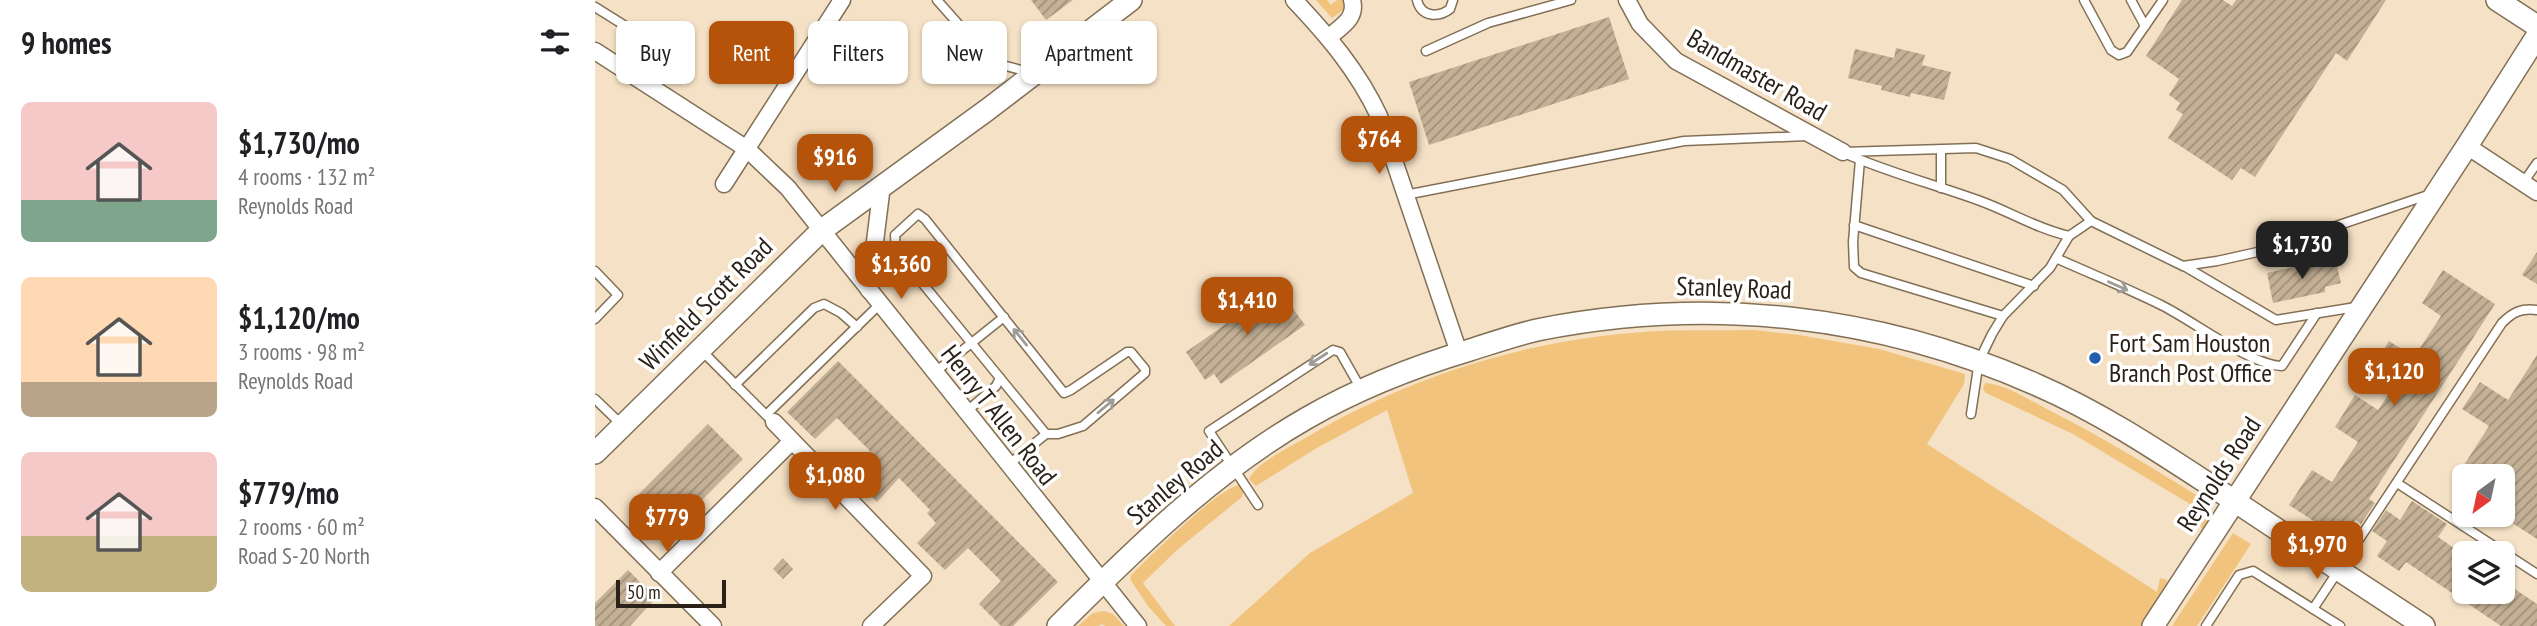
<!DOCTYPE html>
<html lang="en">
<head>
<meta charset="utf-8">
<style>
	body { margin:0; font-family:"PT Sans Narrow",sans-serif; background:#f6f6f6; color:#202124; height:100vh; display:flex; flex-direction:column; font-size:26px; white-space:nowrap }
	* { box-sizing:border-box; margin:0 }
	p { font-size:23px; color:#757577 }
	.icon { flex:none; width:38px; height:38px; fill:none; stroke:currentColor; stroke-width:2; stroke-linecap:round; stroke-linejoin:round }
	.map { position:relative; flex:1; overflow:hidden }
	.sheet { display:flex; flex-direction:column; background:#fff; width:595px }
	.sheet>* { flex:none }
	.guide { position:absolute; left:21px; top:21px; width:665px; height:63px; display:flex; gap:14px }
	.needle { width:46px; rotate:213deg }
	.buttons { position:absolute; left:1857px; top:464px; display:grid; gap:14px }
	.buttons a { display:grid; place-items:center; width:63px; height:63px; border-radius:10px; background:#fff; box-shadow:0 2px 5px #0004; font-size:35px }
	.scale { position:absolute; left:21px; bottom:18px; width:110px; box-sizing:border-box; padding-left:7px; border:4px solid #2a2218; border-top:0; font-size:19px; line-height:24px; white-space:nowrap; color:#2a2218; -webkit-text-stroke:5px #fff; paint-order:stroke }
	.price { position:absolute; translate:-50% -60px; padding:0 16px; border-radius:14px; background:#b45309; color:#fff; font-size:23px; line-height:46px; filter:drop-shadow(0 2px 4px #0008) }
	.price::after { content:''; position:absolute; left:50%; top:42px; width:21px; height:16px; margin-left:-10px; background:inherit; clip-path:polygon(0 0,100% 0,50% 100%) }
	.price.selected { background:#222; color:#fff }
	ul { padding:0; list-style:none }
	li { display:flex; align-items:center; gap:21px; height:175px; padding:0 21px }
	li span { display:grid; place-items:center; flex:none; width:196px; height:140px; border-radius:10px; color:#555 }
	li>.icon { margin-inline-start:auto }
	span .icon { width:84px; height:84px; fill:#fffc; stroke-width:1 }
	li b { font-size:30px }
	h2 { display:flex; justify-content:space-between; align-items:center; height:84px; padding:0 21px; font-size:30px }
	.tag { padding:0 24px; border-radius:10px; background:#fff; box-shadow:0 2px 5px #0004; font-size:24px; line-height:63px }
	.tag.selected { background:#b45309; color:#fff }
	main { display:flex; flex:1; min-height:0 }
	.map>svg:first-child { display:block }
</style>
</head>
<body>
<main>
<section class="sheet">
<h2>9 homes<svg class="icon" aria-label="filters" viewBox="0 0 24 24"><path d="M4 7h16M4 17h16"/><circle cx="9" cy="7" r="2"/><circle cx="15" cy="17" r="2"/></svg></h2>
<ul>
<li><span style="background:linear-gradient(#f6c9c9 70%,#7fa58c 0)"><svg class="icon" aria-label="home" viewBox="0 0 24 24"><path d="M3 11l9-7 9 7M6 9v11h12V9"/></svg></span><div><b>$1,730/mo</b><p>4 rooms · 132 m²</p><p>Reynolds Road</p></div></li>
<li><span style="background:linear-gradient(#ffd9b3 75%,#b9a48a 0)"><svg class="icon" aria-label="home" viewBox="0 0 24 24"><path d="M3 11l9-7 9 7M6 9v11h12V9"/></svg></span><div><b>$1,120/mo</b><p>3 rooms · 98 m²</p><p>Reynolds Road</p></div></li>
<li><span style="background:linear-gradient(#f6c9c9 60%,#c2b280 0)"><svg class="icon" aria-label="home" viewBox="0 0 24 24"><path d="M3 11l9-7 9 7M6 9v11h12V9"/></svg></span><div><b>$779/mo</b><p>2 rooms · 60 m²</p><p>Road S-20 North</p></div></li>
</ul>
</section>
<div class="map">
<svg width="1942" height="626" viewBox="0 0 1942 626">
	<defs>
		<pattern id="building-hatch" width="6" height="6" patternUnits="userSpaceOnUse" patternTransform="scale(1.75)"><rect width="6" height="6" fill="#c4b095"/><path d="M-1 1l2-2M0 6l6-6M5 7l2-2" fill="none" stroke="#9f8f79"/></pattern>
	</defs>
	<rect width="100%" height="100%" fill="#f5e1c5"/>
	<!-- green -->
	<g fill="#f1c37d">
		<polygon points="721,0 732,0 736,5 742,0 749,0 751,8 737,18"/>
		<path d="M1159,330L1204,335L1284,349L1370,374L1369,384L1332,444L1562,592L1565,578L1572,580V589L1548,626H634L715,553L818,493L792,410L720,449L661,486L654,479C662,462 697,446 714,436C810,379 924,342 1036,333C1077,329 1118,331 1159,330Z"/>
		<path d="M1390,383C1410,384 1432,399 1450,408C1505,436 1557,467 1609,500C1618,511 1618,521 1608,530L1605,526L1608,516L1605,510L1478,434L1391,393L1388,389Z"/>
		<path d="M644,485L649,490L647,497L583,549L548,583L580,626H571L553,606L535,579L537,574C557,555 621,490 644,485Z"/>
		<polygon points="1638,533 1656,544 1602,626 1577,626"/>
		<polygon points="509,611 518,614 529,626 510,626 507,624 504,626 483,626 498,613"/>
	</g>
	<!-- building -->
	<g fill="url(#building-hatch)">
		<polygon points="436,0 478,0 451,20"/>
		<polygon points="1587,0 1628,0 1637,6 1641,0 1791,0 1752,61 1741,53 1660,177 1646,168 1637,180 1573,138 1588,114 1581,110 1585,103 1574,95 1584,79 1551,56"/>
		<polygon points="1014,17 1034,79 834,145 814,82"/>
		<polygon points="1301,48 1330,55 1327,65 1356,72 1349,100 1316,93 1315,97 1286,90 1287,86 1253,78 1260,49 1299,58"/>
		<polygon points="1942,252 1942,284 1927,275"/>
		<polygon points="1724,261 1726,266 1741,262 1746,283 1730,287 1730,292 1678,303 1672,273"/>
		<polygon points="1848,270 1900,304 1774,499 1780,503 1766,524 1761,520 1748,540 1694,505 1717,470 1737,482 1763,442 1740,427 1760,395 1783,410 1797,389 1773,374 1794,341 1819,357 1846,316 1827,303"/>
		<polygon points="689,283 696,295 691,299 710,325 626,384 619,374 610,380 591,352"/>
		<polygon points="1942,355 1942,539 1908,517 1908,476 1862,476 1894,426 1867,409 1885,382 1913,400"/>
		<polygon points="243,361 463,582 418,626 406,626 384,604 406,581 373,548 350,570 322,543 341,523 332,513 335,510 304,478 282,502 252,473 275,451 242,418 220,439 192,412"/>
		<polygon points="113,424 148,459 77,530 43,495"/>
		<polygon points="1817,501 1852,524 1843,537 1869,555 1869,592 1908,592 1908,581 1942,604 1942,626 1906,626 1811,562 1804,571 1782,556 1792,541 1777,531 1791,510 1805,520"/>
		<polygon points="188,558 198,569 188,579 178,569"/>
		<polygon points="33,570 61,598 35,626 0,626 0,603"/>
	</g>
	<g fill="none" stroke-linecap="round" stroke-linejoin="round">
		<!-- lane casing -->
		<g stroke="#827056" stroke-width="11">
			<g id="lane">
				<polyline points="342,0 389,53 400,63 437,73"/>
				<path d="M822,0C826,17 843,18 855,9L858,0"/>
				<polyline points="1489,0 1516,50 1524,55 1532,52 1568,0"/>
				<polyline points="1536,0 1550,26"/>
				<path d="M0,7L59,44C67,58 55,70 48,82"/>
				<polyline points="831,51 893,23 976,0"/>
				<polyline points="1346,150 1346,188"/>
				<polyline points="1248,152 1381,148 1415,159 1468,190 1496,221 1588,266 1622,261 1667,251 1833,195"/>
				<path d="M1249,153C1294,173 1342,185 1388,202C1417,213 1443,229 1474,236L1496,221"/>
				<polyline points="1265,160 1258,242 1259,267 1266,273 1408,316"/>
				<polyline points="1928,183 1942,163"/>
				<polyline points="810,195 1089,141 1211,136"/>
				<polyline points="1259,225 1439,286"/>
				<path d="M1461,258C1496,274 1532,288 1566,305C1597,320 1655,365 1687,366L1722,313"/>
				<polyline points="1589,266 1681,320 1761,307"/>
				<polyline points="0,271 23,295 0,319"/>
				<polyline points="107,351 175,419"/>
				<polyline points="339,373 409,317"/>
				<polyline points="140,385 219,308 229,304 246,313 262,327"/>
				<polyline points="0,399 28,426"/>
				<polyline points="371,412 401,386 405,378"/>
				<polyline points="1376,414 1384,361 1397,334 1408,316 1455,268 1474,236"/>
				<polyline points="171,415 285,304"/>
				<polyline points="413,465 451,434 463,434 488,426 550,373 550,369 536,352 532,352 476,390 469,393 330,219 323,214 300,235 301,251 451,434"/>
				<polyline points="1802,483 1942,574"/>
				<polyline points="663,505 614,431 738,350 745,352 766,389"/>
				<path d="M1718,609L1907,323C1918,312 1926,308 1942,310"/>
				<polyline points="1611,626 1644,575 1658,571 1745,626"/>
			</g>
		</g>
		<!-- street casing -->
		<g stroke="#827056" stroke-width="19">
			<g id="street">
				<path d="M699,0C733,36 763,71 784,116L864,353"/>
				<polyline points="1032,0 1045,24 1081,61 1248,152"/>
				<path d="M734,37C747,26 762,18 757,0"/>
				<polyline points="0,51 152,149 193,188 543,626"/>
				<polyline points="1872,146 1942,192"/>
				<polyline points="129,184 247,0"/>
				<polyline points="274,290 287,185"/>
				<polyline points="179,422 328,576 276,626"/>
				<polyline points="0,507 118,626"/>
				<polyline points="64,573 197,441"/>
			</g>
		</g>
		<!-- secondary casing -->
		<g stroke="#827056" stroke-width="24">
			<g id="secondary">
				<polyline points="1902,0 1942,26"/>
				<polyline points="0,453 227,230 392,110 536,0"/>
				<path d="M463,626C538,551 619,471 712,418C764,388 818,367 875,350C897,343 920,335 942,330C1113,296 1282,314 1442,385C1511,415 1572,457 1635,498C1699,541 1764,583 1829,626"/>
				<polyline points="1558,626 1872,146 1942,36"/>
			</g>
		</g>
		<!-- lane -->
		<use href="#lane" stroke="#fff" stroke-width="8"/>
		<!-- street -->
		<use href="#street" stroke="#fff" stroke-width="16"/>
		<!-- secondary -->
		<use href="#secondary" stroke="#fff" stroke-width="21"/>
	</g>
	<!-- one-way arrows -->
	<defs><path id="oneway-shaft" d="M-6 0H5M1.5-3L5.5 0L1.5 3" fill="none" stroke-width="1.6" stroke-linecap="round" stroke-linejoin="round" transform="scale(1.75)"/></defs>
	<g stroke="#9f9c97">
		<use href="#oneway-shaft" transform="translate(1523 286) rotate(24)"/>
		<use href="#oneway-shaft" transform="translate(425 337) rotate(-129)"/>
		<use href="#oneway-shaft" transform="translate(723 359) rotate(147)"/>
		<use href="#oneway-shaft" transform="translate(511 406) rotate(-40)"/>
	</g>
	<!-- markers -->
	<circle fill="#215eb0" stroke="#fff" stroke-width="2.5" cx="1500" cy="358" r="7"/>
	<g text-anchor="middle" stroke-width="7" stroke-linejoin="round" paint-order="stroke">
		<!-- street labels -->
		<g font-size="26" fill="#2a2218" stroke="#fff">
			<text transform="translate(1162 75) rotate(30)" y="9">Bandmaster Road</text>
			<text transform="translate(1139 288) rotate(2)" y="9">Stanley Road</text>
			<text transform="translate(111 304) rotate(-45)" y="9">Winfield Scott Road</text>
			<text transform="translate(404 415) rotate(52)" y="9">Henry T Allen Road</text>
			<text transform="translate(1624 474) rotate(-57)" y="9">Reynolds Road</text>
			<text transform="translate(580 482) rotate(-40)" y="9">Stanley Road</text>
		</g>
		<!-- poi labels -->
		<g font-size="26" fill="#2a2218" stroke="#fff" text-anchor="start">
			<text x="1514" y="352">Fort Sam Houston<tspan x="1514" dy="30">Branch Post Office</tspan></text>
		</g>
	</g>
</svg>
<div class="buttons">
<a><svg class="needle" viewBox="-14 -14 28 28"><path d="M0-13l5 13h-10z" fill="#e53935"/><path d="M0 13l5-13h-10z" fill="#757577"/></svg></a>
<a><svg class="icon" aria-label="layers" viewBox="0 0 24 24"><path d="M12 4l9 5-9 5-9-5zM3 14l9 5 9-5"/></svg></a>
</div>
<div class="scale">50 m</div>
<b class="price" style="left:784px;top:176px">$764</b>
<b class="price" style="left:240px;top:194px">$916</b>
<b class="price selected" style="left:1707px;top:281px">$1,730</b>
<b class="price" style="left:306px;top:301px">$1,360</b>
<b class="price" style="left:652px;top:337px">$1,410</b>
<b class="price" style="left:1799px;top:408px">$1,120</b>
<b class="price" style="left:240px;top:512px">$1,080</b>
<b class="price" style="left:72px;top:554px">$779</b>
<b class="price" style="left:1722px;top:581px">$1,970</b>
<div class="guide">
<a class="tag">Buy</a>
<a class="tag selected">Rent</a>
<a class="tag">Filters</a>
<a class="tag">New</a>
<a class="tag">Apartment</a>
</div>
</div>
</main>
</body>
</html>
